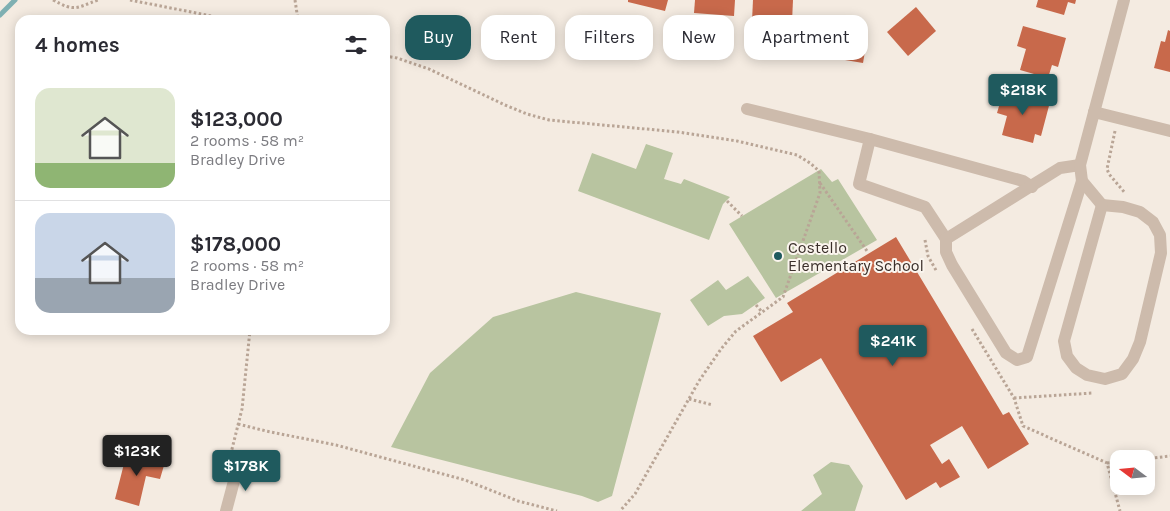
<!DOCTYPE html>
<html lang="en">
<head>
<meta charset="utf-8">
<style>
	body { margin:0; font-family:Karla,sans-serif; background:#f7f7f7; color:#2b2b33; height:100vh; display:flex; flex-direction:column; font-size:19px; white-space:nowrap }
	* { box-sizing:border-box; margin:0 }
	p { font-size:16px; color:#7c7c81 }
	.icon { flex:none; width:28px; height:28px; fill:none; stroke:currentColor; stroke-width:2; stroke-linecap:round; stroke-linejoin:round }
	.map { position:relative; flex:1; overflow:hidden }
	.details { position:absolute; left:15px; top:15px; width:375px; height:320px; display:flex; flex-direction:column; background:#fff; border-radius:15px; box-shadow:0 2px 12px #0003 }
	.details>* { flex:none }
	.top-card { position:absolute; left:405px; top:15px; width:475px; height:45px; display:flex; gap:10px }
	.needle { width:32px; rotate:286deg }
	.controls { position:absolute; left:1110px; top:450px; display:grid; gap:10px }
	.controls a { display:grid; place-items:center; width:45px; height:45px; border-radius:10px; background:#fff; box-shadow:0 2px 12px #0003; font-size:25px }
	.price { position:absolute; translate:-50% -42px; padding:0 11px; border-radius:5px; background:#1f5a5e; color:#fff; font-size:16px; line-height:32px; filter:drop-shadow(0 1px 2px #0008) }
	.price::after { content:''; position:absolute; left:50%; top:30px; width:15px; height:11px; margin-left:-8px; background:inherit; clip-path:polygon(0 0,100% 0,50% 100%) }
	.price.selected { background:#222; color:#fff }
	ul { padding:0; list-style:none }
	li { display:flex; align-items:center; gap:15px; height:125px; padding:0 20px }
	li+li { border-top:1px solid #e1e1e2 }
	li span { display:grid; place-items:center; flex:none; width:140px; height:100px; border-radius:15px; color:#555 }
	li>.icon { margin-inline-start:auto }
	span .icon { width:60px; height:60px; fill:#fffc; stroke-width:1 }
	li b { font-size:21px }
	h2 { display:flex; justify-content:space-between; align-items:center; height:60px; padding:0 20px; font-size:21px }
	.chip { padding:0 18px; border-radius:15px; background:#fff; box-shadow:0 2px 12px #0003; font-size:18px; line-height:45px }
	.chip.selected { background:#1f5a5e; color:#fff }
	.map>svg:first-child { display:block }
</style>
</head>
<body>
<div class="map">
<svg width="1170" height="511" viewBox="0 0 1170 511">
	<rect width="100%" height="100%" fill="#f4ebe1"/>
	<!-- green -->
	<g fill="#b8c4a0">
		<polygon points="646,144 673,153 664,179 681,184 684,179 730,197 723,204 709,240 578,191 592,153 636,169"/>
		<polygon points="821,169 832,182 838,179 877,240 776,298 729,224"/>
		<polygon points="748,276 765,298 742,314 724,316 708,326 690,300 718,280 726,290"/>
		<polygon points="576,292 661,313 612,496 598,502 582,496 391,447 430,373 493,317"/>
		<polygon points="831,462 849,465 863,486 855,511 801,511 822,494 813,475"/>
	</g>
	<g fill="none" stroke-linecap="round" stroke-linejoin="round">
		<!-- stream -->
		<polyline stroke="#7fb0b2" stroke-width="5" points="0,15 15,0"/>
	</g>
	<!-- building -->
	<g fill="#c8694b">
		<polygon points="628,0 668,0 665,11 628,2"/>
		<polygon points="695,0 735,0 734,16 694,13"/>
		<polygon points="753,0 793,0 792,22 752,21"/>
		<polygon points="1038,0 1076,0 1075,4 1068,2 1064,15 1036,7"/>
		<polygon points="916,7 936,31 908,56 887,32"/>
		<polygon points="1023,26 1066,38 1058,67 1052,65 1048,78 1020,70 1026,49 1017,46"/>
		<polygon points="832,28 868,34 863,63 827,57"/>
		<polygon points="1168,30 1170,31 1170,72 1154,68 1161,41 1165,42"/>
		<polygon points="1004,89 1050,102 1041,136 1035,134 1033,143 1002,135 1007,116 997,113"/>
		<polygon points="896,237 1003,415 1009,412 1029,444 988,469 962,426 930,445 942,464 949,459 960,477 940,488 936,482 906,500 821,358 781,382 753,336 793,312 787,303"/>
		<polygon points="127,452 165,462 160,479 146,476 139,506 115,499"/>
	</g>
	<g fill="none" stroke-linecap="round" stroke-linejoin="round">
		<!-- path -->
		<g stroke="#b9a596" stroke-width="3" stroke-dasharray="2.5 2.5" stroke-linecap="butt">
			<path d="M53,0C75,12 76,8 98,0"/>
			<polyline points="130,0 232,20"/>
			<polyline points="295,0 298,20"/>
			<polyline points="385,56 397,58 429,69 505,105 527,114 549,120 678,132 737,141 797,155 810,163 819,171 820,193 783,297 736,331 721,349 699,381 635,494 620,511"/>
			<polyline points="1115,131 1107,169 1109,174 1125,193"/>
			<polyline points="820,183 867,251"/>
			<polyline points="727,201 742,216"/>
			<polyline points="925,240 928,256 937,272"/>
			<polyline points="756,305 762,312"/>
			<polyline points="972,329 1014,398 1023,426 1107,463 1120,511"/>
			<polyline points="1014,398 1093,393"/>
			<polyline points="689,399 713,405"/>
			<polyline points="238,424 266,431 336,445 465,480 518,501 557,511"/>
			<polyline points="232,454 231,453 242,409 250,330"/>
			<polyline points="1145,459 1170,456"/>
			<polyline points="1107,463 1119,462"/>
		</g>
		<!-- minor -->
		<g stroke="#cdbbac" stroke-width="12">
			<polyline points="747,109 870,139 1023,181 1032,187"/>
			<polyline points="1094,112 1170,131"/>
			<polyline points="870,139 859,184 925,207 946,239"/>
			<polyline points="1080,165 1060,168 946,239 946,252 952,265 1006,353 1017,360 1027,357 1082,181"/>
			<polygon points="1102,205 1123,207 1140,212 1153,222 1160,235 1161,253 1140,342 1133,359 1122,374 1105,379 1087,375 1076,368 1067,356 1064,341"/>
			<polyline points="1102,205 1082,181 1080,165 1124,0"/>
			<polyline points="226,511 238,466"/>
		</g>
	</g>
	<!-- markers -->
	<circle fill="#1f5a5e" stroke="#fbf5ee" stroke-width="2" cx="778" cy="256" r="5"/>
	<g text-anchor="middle" stroke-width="4" stroke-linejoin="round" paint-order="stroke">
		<!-- poi labels -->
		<g font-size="16" fill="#3b302b" stroke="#fbf5ee" text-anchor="start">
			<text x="788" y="253">Costello<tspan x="788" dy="18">Elementary School</tspan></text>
		</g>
	</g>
</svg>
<div class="controls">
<a><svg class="needle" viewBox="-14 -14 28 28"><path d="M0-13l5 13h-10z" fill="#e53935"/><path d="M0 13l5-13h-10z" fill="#7c7c81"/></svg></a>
</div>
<b class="price" style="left:1023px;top:116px">$218K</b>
<b class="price" style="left:893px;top:367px">$241K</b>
<b class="price selected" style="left:137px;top:477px">$123K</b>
<b class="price" style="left:246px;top:492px">$178K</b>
<div class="top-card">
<a class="chip selected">Buy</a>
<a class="chip">Rent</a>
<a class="chip">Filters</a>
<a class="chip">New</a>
<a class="chip">Apartment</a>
</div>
<section class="details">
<h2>4 homes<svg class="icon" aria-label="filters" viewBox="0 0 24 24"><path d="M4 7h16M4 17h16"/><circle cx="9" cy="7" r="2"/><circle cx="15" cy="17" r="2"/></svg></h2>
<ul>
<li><span style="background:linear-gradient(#dfe7d0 75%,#8fb573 0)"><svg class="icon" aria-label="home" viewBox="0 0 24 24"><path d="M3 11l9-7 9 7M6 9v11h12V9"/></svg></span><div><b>$123,000</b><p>2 rooms · 58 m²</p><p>Bradley Drive</p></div></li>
<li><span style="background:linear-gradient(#c9d6e8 65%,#9aa5b1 0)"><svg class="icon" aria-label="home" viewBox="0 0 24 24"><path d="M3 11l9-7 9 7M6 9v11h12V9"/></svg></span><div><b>$178,000</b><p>2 rooms · 58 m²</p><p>Bradley Drive</p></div></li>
</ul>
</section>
</div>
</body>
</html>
